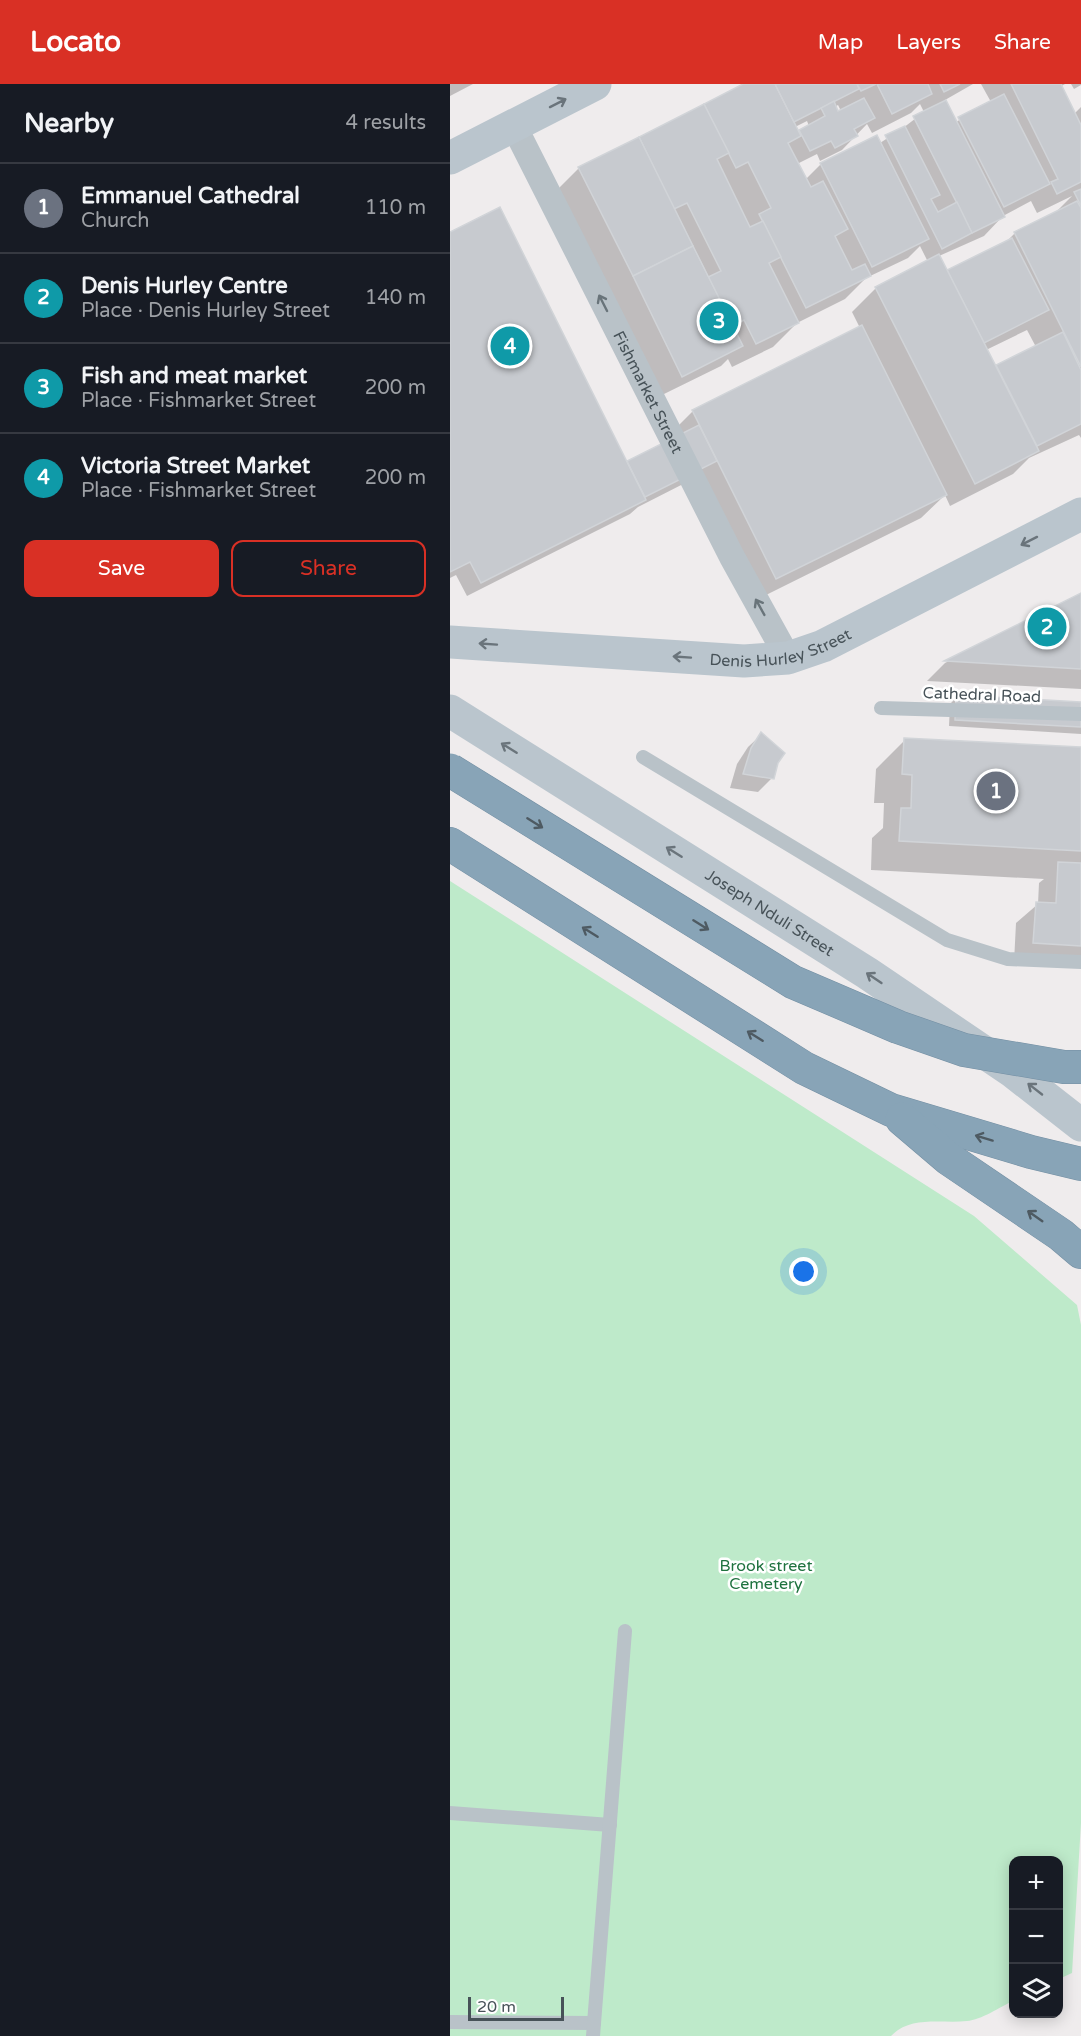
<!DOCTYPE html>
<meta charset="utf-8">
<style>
:root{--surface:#171b24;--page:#20242c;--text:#f1f3f6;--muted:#9ea1a6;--line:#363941;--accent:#d93025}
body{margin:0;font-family:"Varela Round",sans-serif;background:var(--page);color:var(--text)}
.controls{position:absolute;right:18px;bottom:18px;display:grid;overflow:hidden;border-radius:12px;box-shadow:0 3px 15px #0003}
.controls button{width:54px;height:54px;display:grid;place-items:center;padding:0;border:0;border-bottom:2px solid var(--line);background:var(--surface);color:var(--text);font:30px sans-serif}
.scale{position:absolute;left:18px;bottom:15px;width:96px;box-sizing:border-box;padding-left:6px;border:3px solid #475258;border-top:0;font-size:16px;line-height:21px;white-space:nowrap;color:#475258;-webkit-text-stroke:4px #fff;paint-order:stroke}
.you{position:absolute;left:354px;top:1188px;width:21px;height:21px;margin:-15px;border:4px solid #fff;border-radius:50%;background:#1a73e8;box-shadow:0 0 0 9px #1a73e833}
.badge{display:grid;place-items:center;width:39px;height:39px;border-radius:50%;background:var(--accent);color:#fff;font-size:20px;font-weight:700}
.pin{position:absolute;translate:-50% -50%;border:3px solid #fff;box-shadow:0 2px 6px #0006}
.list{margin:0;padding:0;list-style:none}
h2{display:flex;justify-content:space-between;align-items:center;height:78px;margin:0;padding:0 24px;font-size:26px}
h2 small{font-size:20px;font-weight:400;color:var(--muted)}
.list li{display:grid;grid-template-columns:39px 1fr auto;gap:18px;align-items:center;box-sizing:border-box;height:90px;padding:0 24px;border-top:2px solid var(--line)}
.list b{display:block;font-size:22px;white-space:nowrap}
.list p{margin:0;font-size:20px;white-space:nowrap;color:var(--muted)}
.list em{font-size:20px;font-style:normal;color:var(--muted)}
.actions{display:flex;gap:12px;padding:18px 24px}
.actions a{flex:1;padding:14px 0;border:2px solid var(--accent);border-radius:12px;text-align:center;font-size:21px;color:var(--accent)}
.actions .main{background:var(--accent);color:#fff}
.icon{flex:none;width:33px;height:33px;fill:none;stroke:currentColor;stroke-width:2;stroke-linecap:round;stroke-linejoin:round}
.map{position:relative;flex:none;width:631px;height:1952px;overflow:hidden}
header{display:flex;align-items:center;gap:36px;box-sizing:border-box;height:84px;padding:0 30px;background:var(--accent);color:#fff}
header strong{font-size:28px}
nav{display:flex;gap:33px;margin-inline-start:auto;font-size:21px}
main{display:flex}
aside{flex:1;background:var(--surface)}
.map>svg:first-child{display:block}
</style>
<header>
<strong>Locato</strong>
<nav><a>Map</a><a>Layers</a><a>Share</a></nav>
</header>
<main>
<aside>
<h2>Nearby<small>4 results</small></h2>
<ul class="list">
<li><span class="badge" style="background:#6b7280">1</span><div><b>Emmanuel Cathedral</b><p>Church</p></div><em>110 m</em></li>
<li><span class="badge" style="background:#0f9aa8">2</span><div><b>Denis Hurley Centre</b><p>Place · Denis Hurley Street</p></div><em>140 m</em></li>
<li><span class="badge" style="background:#0f9aa8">3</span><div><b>Fish and meat market</b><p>Place · Fishmarket Street</p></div><em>200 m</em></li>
<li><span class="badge" style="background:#0f9aa8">4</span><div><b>Victoria Street Market</b><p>Place · Fishmarket Street</p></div><em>200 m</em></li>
</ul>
<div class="actions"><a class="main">Save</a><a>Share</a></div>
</aside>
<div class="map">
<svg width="631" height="1952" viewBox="0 0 631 1952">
<rect width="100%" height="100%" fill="#efeced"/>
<path fill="#beeaca" d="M 0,797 L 524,1132 L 627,1221 L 631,1241 L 631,1739 L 622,1889 L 609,1895 L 608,1776 L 564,1776 L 563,1917 C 550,1923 531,1936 517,1937 C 492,1940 461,1931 441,1952 L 0,1952 Z"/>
<g fill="#0003" fill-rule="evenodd">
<path d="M 0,0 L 23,0 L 0,12 Z"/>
<path d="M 297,0 L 523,0 L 495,16 L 506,38 L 541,18 L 531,0 L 615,0 L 610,3 L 624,30 L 631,23 L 631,354 L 629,351 L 579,374 L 563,390 L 500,422 L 495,411 L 471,434 L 302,518 L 241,396 L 188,423 L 180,430 L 17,512 L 6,491 L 0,494 L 0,149 L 176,379 L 221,356 L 219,351 L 243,327 L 410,244 L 402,228 L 426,204 L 478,178 L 470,162 L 458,174 L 416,194 L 395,215 L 347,239 L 323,263 L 282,283 L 278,275 L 271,282 L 212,311 L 109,104 L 129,84 ZM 470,20 L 474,28 L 453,44 L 430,59 L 371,80 L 355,96 L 347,80 L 367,70 L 370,77 L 392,66 L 417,40 L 422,49 L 461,29 ZM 388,21 L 391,27 L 387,29 L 385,23 ZM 357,37 L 359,42 L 348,49 L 345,43 ZM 622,112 L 605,129 L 565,149 L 555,159 L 497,188 L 489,172 L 534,152 L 553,132 L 581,117 L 587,129 ZM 577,246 L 586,263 L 545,283 L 536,266 Z"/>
<path d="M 621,0 L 631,0 L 631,1 L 624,5 Z"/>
<path d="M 631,511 L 631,605 L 477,597 L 495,579 Z"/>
<path d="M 507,613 L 631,620 L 631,650 L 499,642 L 500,620 Z"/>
<path d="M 312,650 L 327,679 L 322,694 L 308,708 L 280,704 L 287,680 L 298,663 Z"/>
<path d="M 455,656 L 631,665 L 631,882 L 564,878 L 566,839 L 588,820 L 589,799 L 594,795 L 421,786 L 422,754 L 433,744 L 434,719 L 424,719 L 426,685 Z"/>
</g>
<g fill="#c7cacf" stroke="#d1d4d8" stroke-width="1.5">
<path d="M 293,0 L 325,0 L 351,52 L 338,59 L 361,103 L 373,97 L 398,145 L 385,152 L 402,186 L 415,180 L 421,192 L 356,224 L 309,130 L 321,124 L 298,78 L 286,84 L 254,20 Z"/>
<path d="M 325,0 L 407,0 L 409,5 L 344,38 Z"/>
<path d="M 407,0 L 426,0 L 411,7 Z"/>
<path d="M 427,0 L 478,0 L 482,10 L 442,30 Z"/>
<path d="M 490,0 L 510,0 L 494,8 Z"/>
<path d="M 561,0 L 611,0 L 631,41 L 631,98 L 607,110 L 601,98 L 608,95 Z"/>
<path d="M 554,10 L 600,100 L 554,123 L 508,33 Z"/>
<path d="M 414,14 L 425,34 L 404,45 L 408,52 L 385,64 L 381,57 L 360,67 L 349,46 L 375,32 L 371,24 L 384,17 L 388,27 Z"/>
<path d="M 496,16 L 555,133 L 522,149 L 463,32 Z"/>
<path d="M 254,20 L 279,69 L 267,75 L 300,143 L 313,137 L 331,173 L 319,179 L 349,239 L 306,260 L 294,236 L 283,242 L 258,193 L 271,187 L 237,119 L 224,125 L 189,53 Z"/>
<path d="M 455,42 L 490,111 L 481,115 L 488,128 L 507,118 L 522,149 L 492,165 L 435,51 Z"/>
<path d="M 427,51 L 479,155 L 422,183 L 370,79 Z"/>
<path d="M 189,53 L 243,162 L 183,192 L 128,83 Z"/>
<path d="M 631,105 L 631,122 L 624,108 Z"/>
<path d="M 627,117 L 631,124 L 631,283 L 564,148 Z"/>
<path d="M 50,123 L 196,416 L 31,499 L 20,478 L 0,488 L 0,148 Z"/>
<path d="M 562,154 L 599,226 L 534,259 L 497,186 Z"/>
<path d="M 243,162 L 293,262 L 232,293 L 183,192 Z"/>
<path d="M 489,170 L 589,367 L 525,400 L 425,203 Z"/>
<path d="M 412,241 L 497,411 L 326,495 L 242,326 Z"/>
<path d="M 613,248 L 631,286 L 631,340 L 587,362 L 546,281 Z"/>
<path d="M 249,341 L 267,377 L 195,413 L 177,377 Z"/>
<path d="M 631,509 L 631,585 L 494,577 Z"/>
<path d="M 506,611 L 631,618 L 631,643 L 505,636 Z"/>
<path d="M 311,648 L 335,669 L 328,679 L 324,695 L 293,690 L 301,664 Z"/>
<path d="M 454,654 L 631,663 L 631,767 L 449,757 L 451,724 L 461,724 L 462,691 L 452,690 Z"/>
<path d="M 608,778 L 631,779 L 631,862 L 583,859 L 586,818 L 606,819 Z"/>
</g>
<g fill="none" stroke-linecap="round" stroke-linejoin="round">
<g stroke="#748fa3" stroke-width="34">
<g id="highway">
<path d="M 0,760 L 354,984 L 441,1026 L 581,1068 L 631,1080"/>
<path d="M 452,1035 L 499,1075 L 611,1151 L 631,1168"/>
</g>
</g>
<g stroke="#b9c2c8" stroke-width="14">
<path d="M 431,624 L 631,630"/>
<path d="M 193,673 L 497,856 L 558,875 L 631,878"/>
<path d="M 0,1729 L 160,1741"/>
<path d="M 0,1938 L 144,1939"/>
<path d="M 143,1952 L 175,1547"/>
</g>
<path stroke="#b9c2c8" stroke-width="26" id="s1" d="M 64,42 L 282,473 L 338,574"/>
<g stroke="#bac5cd" stroke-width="33">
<path d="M 0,74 L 145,0"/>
<path id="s2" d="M 0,558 L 294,577 L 338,574 L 373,562 L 631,430"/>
<path id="s3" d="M 0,627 L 417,889 L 562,987 L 631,1041"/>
</g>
<use href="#highway" stroke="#88a4b7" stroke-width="33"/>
<g stroke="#748fa3" stroke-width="34" stroke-linecap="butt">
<path id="highway-bridge" d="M 0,686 L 343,898 L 448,943 L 514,966 L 614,983 L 631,983"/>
</g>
<use href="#highway-bridge" stroke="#88a4b7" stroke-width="33"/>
</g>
<defs><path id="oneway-shaft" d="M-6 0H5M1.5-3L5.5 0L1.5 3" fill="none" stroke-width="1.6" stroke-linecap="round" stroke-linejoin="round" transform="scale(1.5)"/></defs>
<g stroke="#6a747b">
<use href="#oneway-shaft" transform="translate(108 19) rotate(-27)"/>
<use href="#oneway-shaft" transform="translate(579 457) rotate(153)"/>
<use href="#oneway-shaft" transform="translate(38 560) rotate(-176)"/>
<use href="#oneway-shaft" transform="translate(232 573) rotate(-176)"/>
<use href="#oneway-shaft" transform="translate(59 664) rotate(-148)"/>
<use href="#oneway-shaft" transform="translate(224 768) rotate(-148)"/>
<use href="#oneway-shaft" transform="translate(424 894) rotate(-146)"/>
<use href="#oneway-shaft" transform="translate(585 1005) rotate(-142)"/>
</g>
<g stroke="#69747a">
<use href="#oneway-shaft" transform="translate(153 219) rotate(-117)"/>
<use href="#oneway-shaft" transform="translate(310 523) rotate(-119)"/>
</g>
<g stroke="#4e5a62">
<use href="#oneway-shaft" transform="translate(85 739) rotate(32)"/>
<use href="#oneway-shaft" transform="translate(251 841) rotate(32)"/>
<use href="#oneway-shaft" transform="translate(140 848) rotate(-148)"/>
<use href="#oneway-shaft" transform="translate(305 952) rotate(-148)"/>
<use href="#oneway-shaft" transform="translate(534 1054) rotate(-163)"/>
<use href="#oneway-shaft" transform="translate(585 1132) rotate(-145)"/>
</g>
<g text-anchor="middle" stroke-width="5" stroke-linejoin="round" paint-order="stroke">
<g font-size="16" fill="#475258" stroke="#fff">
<text dy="6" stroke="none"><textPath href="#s1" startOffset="298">Fishmarket Street</textPath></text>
<text dy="6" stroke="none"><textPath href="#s2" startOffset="333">Denis Hurley Street</textPath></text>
<text transform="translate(532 610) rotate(2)" y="6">Cathedral Road</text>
<text dy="6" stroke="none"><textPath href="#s3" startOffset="378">Joseph Nduli Street</textPath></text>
</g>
<g font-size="16" fill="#1f723f" stroke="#fff">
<text x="316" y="1487">Brook street<tspan x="316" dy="18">Cemetery</tspan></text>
</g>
</g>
</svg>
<div class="controls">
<button>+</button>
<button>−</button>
<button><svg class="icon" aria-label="layers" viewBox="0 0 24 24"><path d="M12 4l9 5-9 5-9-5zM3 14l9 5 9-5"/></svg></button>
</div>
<div class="scale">20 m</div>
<div class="you"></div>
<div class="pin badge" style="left:546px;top:707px;background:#6b7280">1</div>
<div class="pin badge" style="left:597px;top:543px;background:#0f9aa8">2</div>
<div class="pin badge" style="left:269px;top:237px;background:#0f9aa8">3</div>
<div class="pin badge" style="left:60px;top:262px;background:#0f9aa8">4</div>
</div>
</main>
